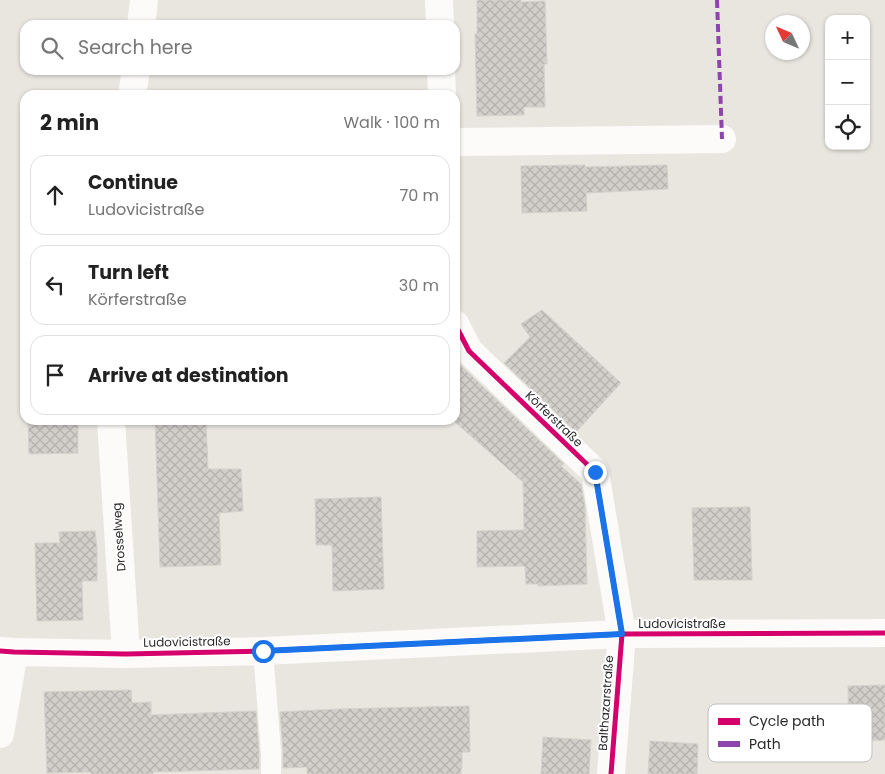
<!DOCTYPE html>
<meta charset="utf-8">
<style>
:root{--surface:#fff;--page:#f2f2f2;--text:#222;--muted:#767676;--line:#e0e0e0}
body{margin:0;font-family:Poppins,sans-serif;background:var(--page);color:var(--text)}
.controls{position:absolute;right:15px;top:15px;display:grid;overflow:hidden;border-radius:10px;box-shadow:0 1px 4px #0004}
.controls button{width:45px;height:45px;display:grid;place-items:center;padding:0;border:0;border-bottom:1px solid var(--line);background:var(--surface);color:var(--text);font:25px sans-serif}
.compass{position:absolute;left:765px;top:15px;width:45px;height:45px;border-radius:50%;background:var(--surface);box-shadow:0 1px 4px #0004;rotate:314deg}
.stop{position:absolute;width:15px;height:15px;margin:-11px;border:4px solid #1a73e8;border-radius:50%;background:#fff}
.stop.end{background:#1a73e8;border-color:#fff;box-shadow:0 1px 5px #0008}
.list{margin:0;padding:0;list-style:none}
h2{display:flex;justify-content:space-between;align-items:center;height:65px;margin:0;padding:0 20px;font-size:21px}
h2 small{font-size:16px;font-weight:400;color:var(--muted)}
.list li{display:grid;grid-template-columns:32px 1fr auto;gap:15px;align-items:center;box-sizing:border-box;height:80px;margin:0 10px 10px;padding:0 10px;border:1px solid var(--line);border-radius:15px}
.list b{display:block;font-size:19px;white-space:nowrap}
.list p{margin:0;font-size:16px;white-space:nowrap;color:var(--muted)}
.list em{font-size:16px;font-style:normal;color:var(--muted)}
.icon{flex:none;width:28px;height:28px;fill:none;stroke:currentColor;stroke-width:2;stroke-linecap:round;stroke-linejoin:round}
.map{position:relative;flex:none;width:885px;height:774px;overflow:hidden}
.search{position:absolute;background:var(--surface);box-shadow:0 1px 4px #0004;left:20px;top:20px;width:440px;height:55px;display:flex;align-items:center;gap:12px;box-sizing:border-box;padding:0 18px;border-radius:15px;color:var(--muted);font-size:19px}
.panel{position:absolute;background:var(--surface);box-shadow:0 1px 4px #0004;left:20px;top:90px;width:440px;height:335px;border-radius:15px}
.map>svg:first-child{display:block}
</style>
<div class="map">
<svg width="885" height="774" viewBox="0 0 885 774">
<defs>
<pattern id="building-cross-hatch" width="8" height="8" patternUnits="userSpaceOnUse" patternTransform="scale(1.25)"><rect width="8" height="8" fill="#d2cfcb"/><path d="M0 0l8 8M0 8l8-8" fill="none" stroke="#b4b2ae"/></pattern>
</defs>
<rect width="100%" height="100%" fill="#e9e6e0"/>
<g fill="url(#building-cross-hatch)" stroke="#d4d1cc">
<path d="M 477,0 L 521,0 L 521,2 L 545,1 L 547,64 L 544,64 L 545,107 L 524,107 L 524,115 L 477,116 L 475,34 L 477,34 Z"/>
<path d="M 585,165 L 585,167 L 667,165 L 668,189 L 586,193 L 587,211 L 522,213 L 521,166 Z"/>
<path d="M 542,310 L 621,383 L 576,432 L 504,363 L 530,337 L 521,324 Z"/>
<path d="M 455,360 L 564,464 L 561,466 L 581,484 L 585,507 L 587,584 L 538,586 L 538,584 L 526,584 L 525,566 L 477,567 L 477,531 L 524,530 L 523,482 L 455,422 Z"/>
<path d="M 28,420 L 78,420 L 78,453 L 29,454 Z"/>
<path d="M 155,420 L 206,420 L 208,469 L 241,469 L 243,511 L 219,513 L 221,565 L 160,567 Z"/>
<path d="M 381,497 L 384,589 L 333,591 L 332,545 L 316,545 L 315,499 Z"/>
<path d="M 750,507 L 752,580 L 694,580 L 692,508 Z"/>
<path d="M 95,531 L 97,548 L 97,581 L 82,581 L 83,620 L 37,621 L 35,543 L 60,543 L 59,532 Z"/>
<path d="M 885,685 L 885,740 L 849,742 L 848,686 Z"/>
<path d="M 131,690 L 132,703 L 151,702 L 151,715 L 256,711 L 259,752 L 259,769 L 153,772 L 153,774 L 91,774 L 91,772 L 47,773 L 44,692 Z"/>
<path d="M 469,706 L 470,752 L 462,752 L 462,768 L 461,769 L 461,774 L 308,774 L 307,773 L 307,767 L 283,768 L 283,751 L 280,712 L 338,709 Z"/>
<path d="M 543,737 L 591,740 L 589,774 L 541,774 Z"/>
<path d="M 650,741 L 698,744 L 697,774 L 648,774 Z"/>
</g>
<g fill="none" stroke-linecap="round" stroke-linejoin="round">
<path stroke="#fcfbfa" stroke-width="20" d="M 263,651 L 271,752 L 271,774"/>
<g stroke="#fcfbfa" stroke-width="28">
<path d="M 439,0 L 440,25"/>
<path d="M 141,25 L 144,0"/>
<path d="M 441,70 L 442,95"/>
<path d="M 132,95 L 136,70"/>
<path d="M 455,142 L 722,139"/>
<path d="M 455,324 L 469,351 L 595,472 L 622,634 L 611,774"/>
<path d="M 111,420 L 126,654"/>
<path d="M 0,651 L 14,652 L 126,654 L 263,651 L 622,634 L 885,633"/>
<path d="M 0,734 L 14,652"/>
</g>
<path stroke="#8e44ad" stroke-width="4" stroke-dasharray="8 4" stroke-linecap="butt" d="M 717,0 L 722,139"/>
<g stroke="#fff" stroke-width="8">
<g id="cycleway">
<path d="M 455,324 L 469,351 L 595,472 L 622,634 L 611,774"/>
<path d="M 0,651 L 14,652 L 126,654 L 263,651 L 622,634 L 885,633"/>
</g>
</g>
<use href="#cycleway" stroke="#d6006c" stroke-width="5"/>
</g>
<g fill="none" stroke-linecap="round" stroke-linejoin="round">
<path stroke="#1a73e8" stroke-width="6" d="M 263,651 L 622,634 L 595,472"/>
</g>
<g text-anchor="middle" stroke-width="4" stroke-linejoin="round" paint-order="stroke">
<g font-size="12" fill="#2a2a2a" stroke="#fff">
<text transform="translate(554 419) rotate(44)" y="4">Körferstraße</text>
<text transform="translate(119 537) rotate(-94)" y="4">Drosselweg</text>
<text x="682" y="628">Ludovicistraße</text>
<text transform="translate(187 642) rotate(-1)" y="4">Ludovicistraße</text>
<text transform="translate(606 703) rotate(-86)" y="4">Balthazarstraße</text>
</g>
</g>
<rect x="708" y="704" width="164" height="58" rx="8" fill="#fff" stroke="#bfbfbf" stroke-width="1"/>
<rect x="718" y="718" width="22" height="7" fill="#d6006c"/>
<rect x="718" y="741" width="22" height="6" fill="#8e44ad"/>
<g font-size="14" fill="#2a2a2a">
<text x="749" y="726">Cycle path</text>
<text x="749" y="749">Path</text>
</g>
</svg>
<div class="controls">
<button>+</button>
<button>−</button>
<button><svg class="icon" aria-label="locate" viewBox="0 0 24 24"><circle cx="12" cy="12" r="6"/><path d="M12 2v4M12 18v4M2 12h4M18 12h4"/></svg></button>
</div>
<svg class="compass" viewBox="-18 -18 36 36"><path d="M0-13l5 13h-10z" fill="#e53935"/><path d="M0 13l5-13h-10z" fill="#767676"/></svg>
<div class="stop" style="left:263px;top:651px"></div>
<div class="stop end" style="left:595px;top:472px"></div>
<div class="search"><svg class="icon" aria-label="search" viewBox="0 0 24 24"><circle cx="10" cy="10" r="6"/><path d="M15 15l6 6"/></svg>Search here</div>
<section class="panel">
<h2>2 min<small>Walk · 100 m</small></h2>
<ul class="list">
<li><svg class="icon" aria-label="ahead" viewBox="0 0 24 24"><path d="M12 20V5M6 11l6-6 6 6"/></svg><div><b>Continue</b><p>Ludovicistraße</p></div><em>70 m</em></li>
<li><svg class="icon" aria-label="left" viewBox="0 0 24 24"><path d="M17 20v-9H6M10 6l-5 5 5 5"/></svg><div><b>Turn left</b><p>Körferstraße</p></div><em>30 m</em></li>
<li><svg class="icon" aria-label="arrive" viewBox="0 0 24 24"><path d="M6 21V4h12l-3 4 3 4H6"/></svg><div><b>Arrive at destination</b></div></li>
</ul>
</section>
</div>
